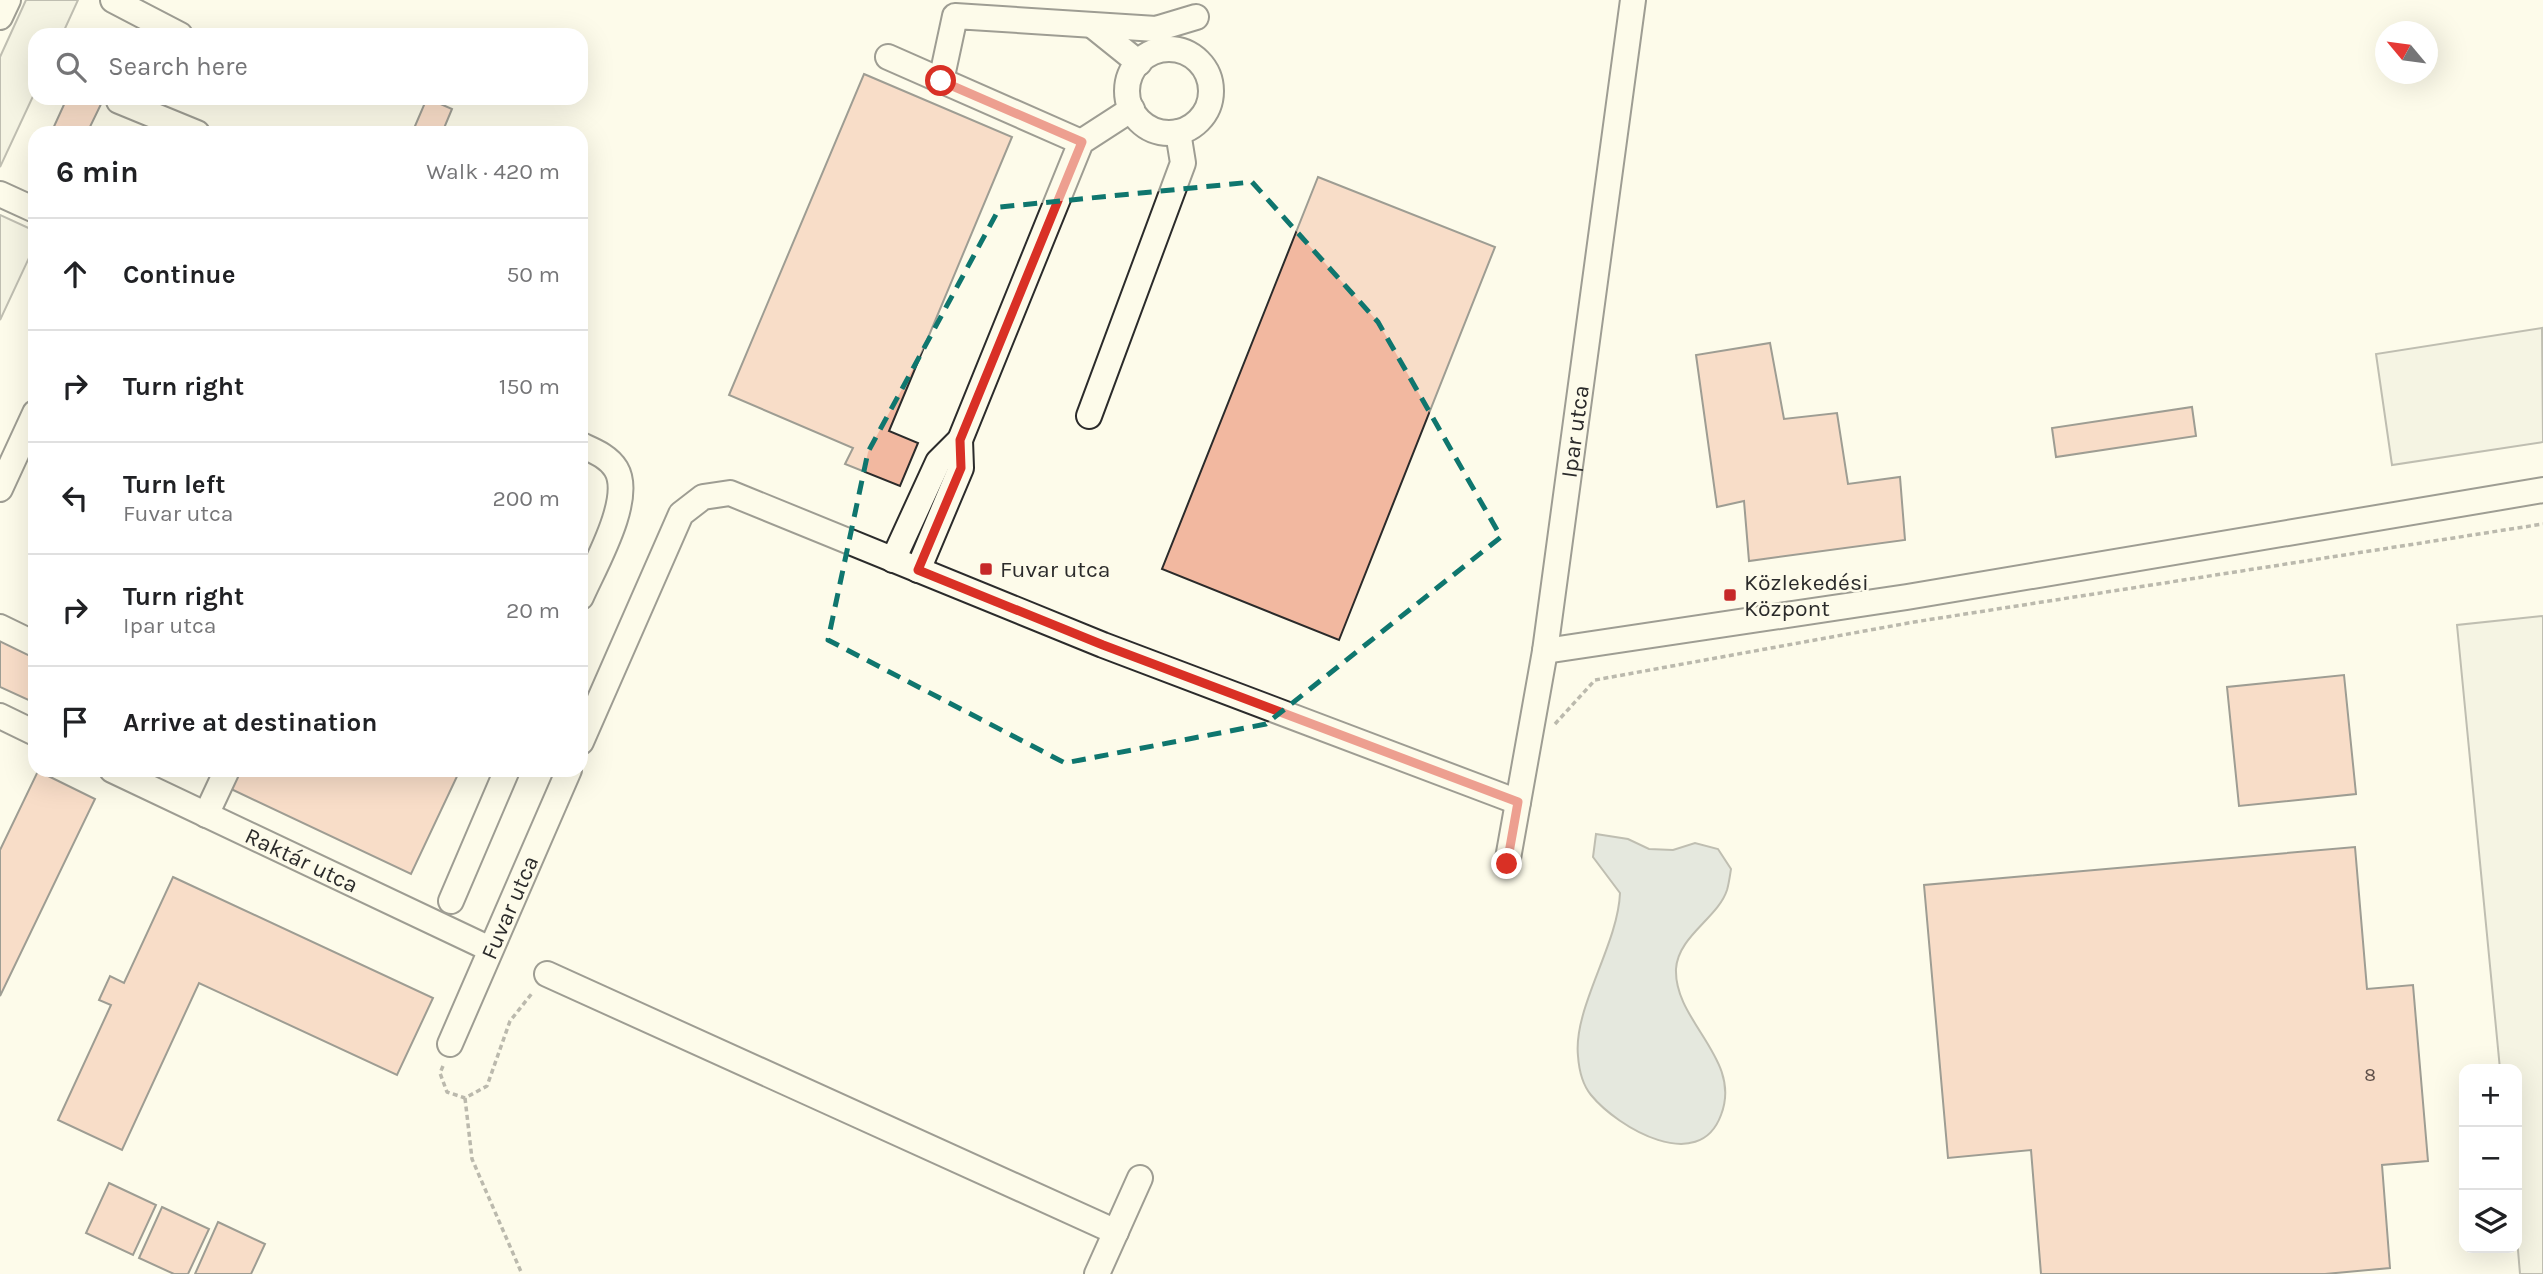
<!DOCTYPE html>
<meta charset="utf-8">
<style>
:root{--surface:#fff;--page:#f6f6f6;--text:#202124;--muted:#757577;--line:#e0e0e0}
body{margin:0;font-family:Karla,sans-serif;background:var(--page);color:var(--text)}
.controls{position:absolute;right:21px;bottom:21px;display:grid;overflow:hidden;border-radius:14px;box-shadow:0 7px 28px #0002}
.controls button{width:63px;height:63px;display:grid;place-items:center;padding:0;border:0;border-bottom:2px solid var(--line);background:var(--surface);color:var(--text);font:35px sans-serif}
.compass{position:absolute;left:2375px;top:21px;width:63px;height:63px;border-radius:50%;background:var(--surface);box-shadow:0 7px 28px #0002;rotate:299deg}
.stop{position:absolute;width:21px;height:21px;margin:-16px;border:5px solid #d93025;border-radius:50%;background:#fff}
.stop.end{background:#d93025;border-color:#fff;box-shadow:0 2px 7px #0008}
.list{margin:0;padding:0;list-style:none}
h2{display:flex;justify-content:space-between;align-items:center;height:91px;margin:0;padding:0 28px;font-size:30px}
h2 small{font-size:23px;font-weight:400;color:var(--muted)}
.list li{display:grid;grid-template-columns:46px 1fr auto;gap:21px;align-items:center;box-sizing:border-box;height:112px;padding:0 28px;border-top:2px solid var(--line)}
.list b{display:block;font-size:26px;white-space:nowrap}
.list p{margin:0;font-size:23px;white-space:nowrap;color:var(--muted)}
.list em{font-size:23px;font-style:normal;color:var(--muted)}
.icon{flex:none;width:38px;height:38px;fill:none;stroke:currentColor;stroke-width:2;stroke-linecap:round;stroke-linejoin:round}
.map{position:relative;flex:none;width:2543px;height:1274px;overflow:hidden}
.search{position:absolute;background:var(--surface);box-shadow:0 7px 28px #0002;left:28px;top:28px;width:560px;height:77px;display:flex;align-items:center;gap:18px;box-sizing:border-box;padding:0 24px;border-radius:21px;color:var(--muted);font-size:26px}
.panel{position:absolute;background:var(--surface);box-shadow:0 7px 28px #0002;left:28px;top:126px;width:560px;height:651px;border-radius:21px}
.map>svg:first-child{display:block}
</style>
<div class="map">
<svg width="2543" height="1274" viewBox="0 0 2543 1274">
<rect width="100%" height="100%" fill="#fdfbea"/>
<g fill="#eceadb" stroke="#74746e" stroke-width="2">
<path d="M 26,0 L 78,0 L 62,35 L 35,35 L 35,92 L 0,167 L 0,57 Z"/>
<path d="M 0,215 L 35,231 L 35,245 L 0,320 Z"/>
<path d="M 2542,328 L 2543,442 L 2392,465 L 2376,354 Z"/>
<path d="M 2543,616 L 2543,1274 L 2520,1274 L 2517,1238 L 2517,1069 L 2500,1069 L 2457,625 Z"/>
</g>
<path fill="#c7d0d0" stroke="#74746e" stroke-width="2" d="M 1596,834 L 1628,839 L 1649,849 L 1673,850 L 1695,843 L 1718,849 L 1731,869 C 1730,875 1729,883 1727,890 C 1718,918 1678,936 1676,969 C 1674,1022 1743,1059 1721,1115 C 1699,1175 1618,1128 1591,1095 C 1582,1084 1579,1070 1578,1056 C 1573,1008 1618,945 1620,893 L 1593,857 Z"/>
<g fill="#f2b8a0" stroke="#2b2b2b" stroke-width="2">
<path d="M 864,74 L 1012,137 L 889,431 L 918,443 L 900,486 L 845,464 L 853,448 L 729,395 Z"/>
<path d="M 67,98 L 104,98 L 87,133 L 51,133 Z"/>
<path d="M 427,98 L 452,109 L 442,133 L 412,133 Z"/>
<path d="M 1318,177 L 1495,247 L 1339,640 L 1162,569 Z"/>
<path d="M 1770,343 L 1784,419 L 1837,413 L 1848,484 L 1900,477 L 1905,540 L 1749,561 L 1744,501 L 1717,507 L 1696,355 Z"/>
<path d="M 2192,407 L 2196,436 L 2056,457 L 2052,428 Z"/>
<path d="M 0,636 L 35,653 L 35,703 L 0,687 Z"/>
<path d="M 2344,675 L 2356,794 L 2239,806 L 2227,687 Z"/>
<path d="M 240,770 L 460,770 L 411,874 L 231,789 Z"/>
<path d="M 38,771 L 95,799 L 0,996 L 0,850 Z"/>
<path d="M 2355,847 L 2367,989 L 2413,985 L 2428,1161 L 2382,1165 L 2390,1268 L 2325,1274 L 2041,1274 L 2031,1150 L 1948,1158 L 1924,885 Z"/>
<path d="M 173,877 L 433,998 L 397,1075 L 199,983 L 122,1150 L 58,1120 L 111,1005 L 99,1000 L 110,976 L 124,983 Z"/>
<path d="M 109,1183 L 156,1205 L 133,1255 L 86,1233 Z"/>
<path d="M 162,1207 L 209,1229 L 188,1274 L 174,1274 L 139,1258 Z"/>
<path d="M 218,1222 L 265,1244 L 251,1274 L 195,1274 Z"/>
</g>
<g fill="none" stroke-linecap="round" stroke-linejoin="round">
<g stroke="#2b2b2b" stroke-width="28">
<g id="minor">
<path d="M 113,0 L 180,35"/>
<path d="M 0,17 L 8,0"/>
<path d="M 1093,26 L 1139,63"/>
<circle cx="1169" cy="91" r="42"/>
<path d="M 888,57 L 1081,142"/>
<path d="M 941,81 L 955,16 L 1156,29 L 1196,17"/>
<path d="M 119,101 L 197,133"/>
<path d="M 0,194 L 35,210"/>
<path d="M 1089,416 L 1183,163 L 1178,132"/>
<path d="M 581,445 C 594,451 608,456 616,469 C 634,499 594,567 581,597"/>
<path d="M 0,489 L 35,413"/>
<path d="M 893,560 L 938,462 L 960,440 L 1081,142 L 1132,109"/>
<path d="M 918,570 L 961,468 L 960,440"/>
<path d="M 0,627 L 35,644"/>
<path d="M 1545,651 L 1907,597 L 2543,490"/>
<path d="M 0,716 L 35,733"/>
<path d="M 581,742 L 681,514 L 703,497 L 730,493 L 1103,645 L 1518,802"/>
<path id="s1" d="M 112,770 L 490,949"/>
<path d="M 206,815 L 227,770"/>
<path id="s2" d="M 1507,864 L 1545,651 L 1633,0"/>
<path d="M 451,901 L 507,770"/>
<path d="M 547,974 L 1116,1232"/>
<path id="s3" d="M 450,1044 L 569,770"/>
<path d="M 1097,1274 L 1140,1178"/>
</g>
</g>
<g stroke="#6a6964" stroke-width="3.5" stroke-dasharray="5 3.5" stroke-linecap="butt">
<path d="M 1555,724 L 1595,680 L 1914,622 L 2543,524"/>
<path d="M 443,1066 L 440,1073 L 447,1092 L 465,1098 L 487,1086 L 510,1021 L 533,992"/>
<path d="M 465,1098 L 472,1159 L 522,1274"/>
</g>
<use href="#minor" stroke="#fdfbea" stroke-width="24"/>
</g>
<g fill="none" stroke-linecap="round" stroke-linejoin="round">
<path stroke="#d93025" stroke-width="9" d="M 941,81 L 1082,142 L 960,440 L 961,468 L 918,570 L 1103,645 L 1518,802 L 1507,864"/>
</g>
<path d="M0 0H2543V1274H0ZM 1252,182 L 1378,322 L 1501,537 L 1266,724 L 1065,763 L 828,640 L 868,452 L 1000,207 Z" fill="#fdfbea" fill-opacity=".55" fill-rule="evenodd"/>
<path fill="none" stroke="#0f766e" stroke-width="5" stroke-dasharray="14 9" stroke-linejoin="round" d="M 1252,182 L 1378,322 L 1501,537 L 1266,724 L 1065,763 L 828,640 L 868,452 L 1000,207 Z"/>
<g fill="#c62828" stroke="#fdfbea" stroke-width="2.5">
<rect x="979" y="562" width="14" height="14" rx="3.5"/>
<rect x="1723" y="588" width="14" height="14" rx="3.5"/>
</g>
<g text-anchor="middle" stroke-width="5" stroke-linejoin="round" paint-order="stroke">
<g font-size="19" fill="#5d4e48">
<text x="2370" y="1081">8</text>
</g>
<g font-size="23" fill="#2b2b2b" stroke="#fdfbea">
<text dy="8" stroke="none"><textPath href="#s2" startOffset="438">Ipar utca</textPath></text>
<text dy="8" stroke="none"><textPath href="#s1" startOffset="210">Raktár utca</textPath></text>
<text dy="8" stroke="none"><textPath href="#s3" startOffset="149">Fuvar utca</textPath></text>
</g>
<g font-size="23" fill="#2b2b2b" stroke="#fdfbea" text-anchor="start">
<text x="1000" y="577">Fuvar utca</text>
<text x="1744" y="590">Közlekedési<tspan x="1744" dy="26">Központ</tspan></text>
</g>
</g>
</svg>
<div class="controls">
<button>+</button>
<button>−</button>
<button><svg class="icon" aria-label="layers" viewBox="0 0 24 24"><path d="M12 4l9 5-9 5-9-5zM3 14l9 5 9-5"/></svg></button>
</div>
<svg class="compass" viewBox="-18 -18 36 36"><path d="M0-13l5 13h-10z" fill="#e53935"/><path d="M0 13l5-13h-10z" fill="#757577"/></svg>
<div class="stop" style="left:941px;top:81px"></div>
<div class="stop end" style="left:1507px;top:864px"></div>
<div class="search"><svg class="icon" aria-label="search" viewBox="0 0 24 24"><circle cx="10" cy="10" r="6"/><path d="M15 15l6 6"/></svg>Search here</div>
<section class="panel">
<h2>6 min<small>Walk · 420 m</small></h2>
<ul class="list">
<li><svg class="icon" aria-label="ahead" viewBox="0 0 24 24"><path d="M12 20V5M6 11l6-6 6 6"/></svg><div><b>Continue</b></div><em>50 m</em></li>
<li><svg class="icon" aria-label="right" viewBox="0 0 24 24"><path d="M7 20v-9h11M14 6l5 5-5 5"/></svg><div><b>Turn right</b></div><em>150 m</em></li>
<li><svg class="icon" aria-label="left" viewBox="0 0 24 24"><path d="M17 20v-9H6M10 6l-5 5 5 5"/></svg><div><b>Turn left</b><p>Fuvar utca</p></div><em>200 m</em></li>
<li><svg class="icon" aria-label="right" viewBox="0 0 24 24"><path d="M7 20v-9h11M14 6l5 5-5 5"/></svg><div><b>Turn right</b><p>Ipar utca</p></div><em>20 m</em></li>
<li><svg class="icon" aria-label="arrive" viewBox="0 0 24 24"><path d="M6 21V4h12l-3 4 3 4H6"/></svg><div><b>Arrive at destination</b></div></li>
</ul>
</section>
</div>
